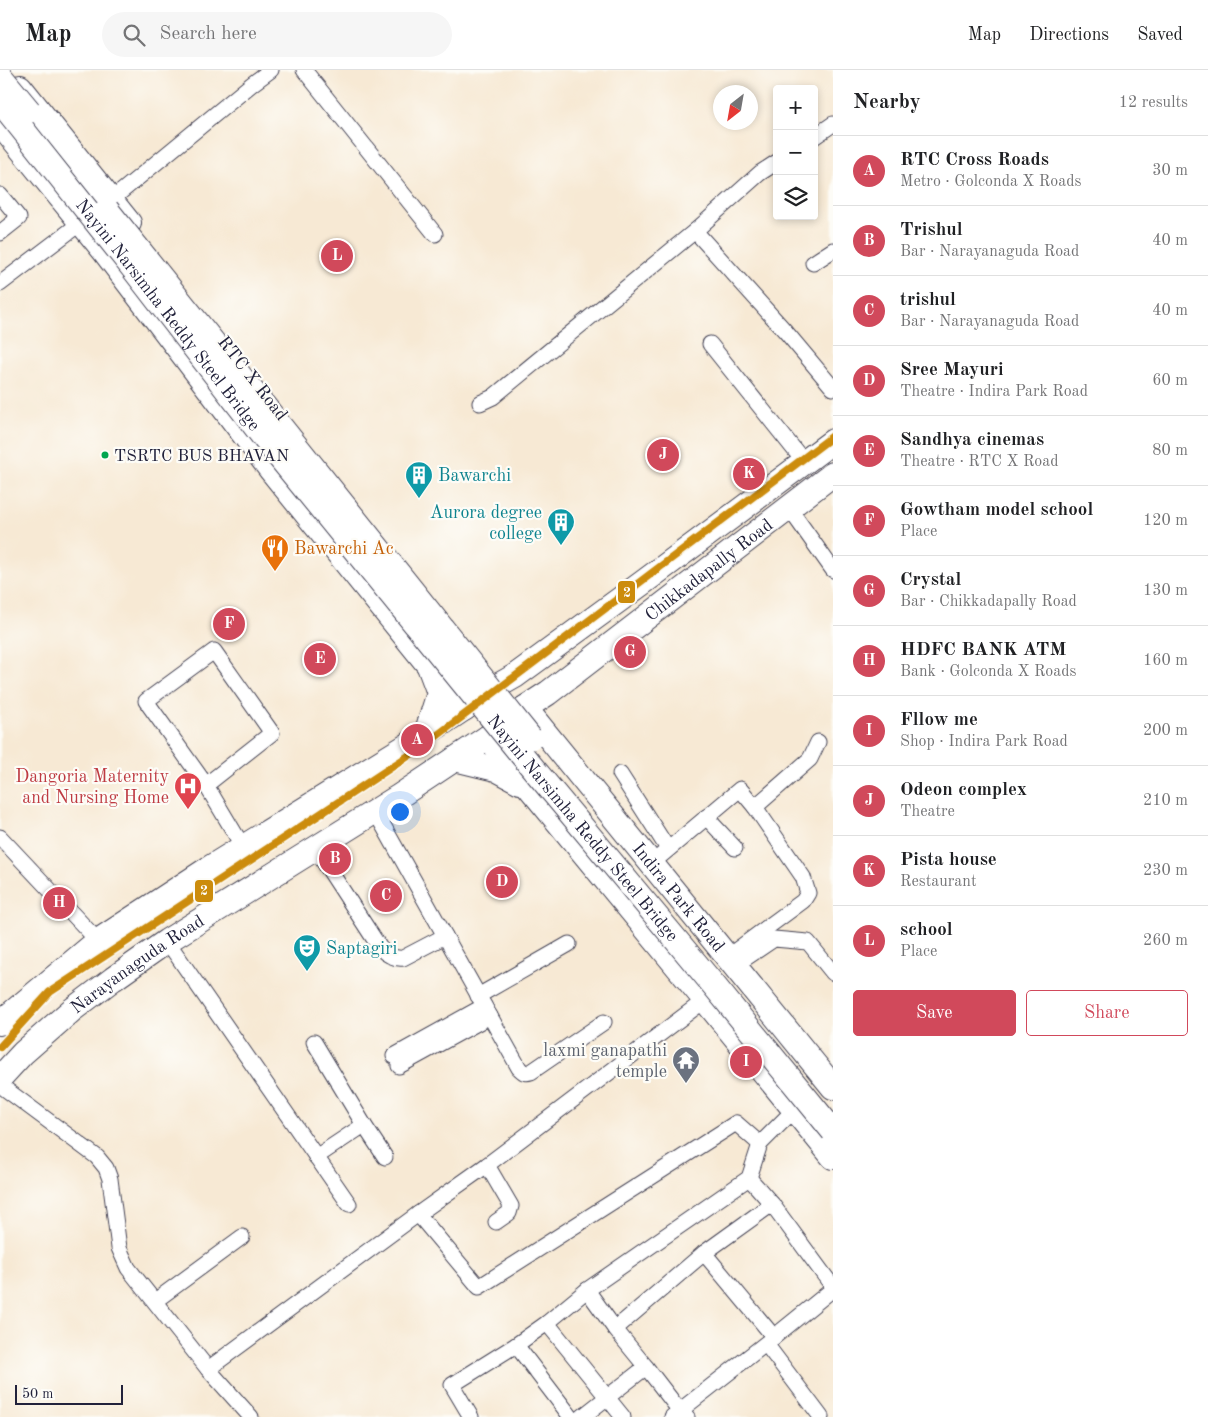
<!DOCTYPE html>
<meta charset="utf-8">
<style>
:root{--surface:#fff;--page:#f6f6f6;--text:#202124;--muted:#757577;--line:#e0e0e0;--accent:#d1495b}
body{margin:0;font-family:"Old Standard TT",serif;background:var(--page);color:var(--text)}
.controls{position:absolute;right:15px;top:15px;display:grid;overflow:hidden;border-radius:5px;box-shadow:0 2px 8px #0003}
.controls button{width:45px;height:45px;display:grid;place-items:center;padding:0;border:0;border-bottom:1px solid var(--line);background:var(--surface);color:var(--text);font:25px sans-serif}
.compass{position:absolute;left:713px;top:15px;width:45px;height:45px;border-radius:50%;background:var(--surface);box-shadow:0 2px 8px #0003;rotate:211deg}
.scale{position:absolute;left:15px;bottom:12px;width:108px;box-sizing:border-box;padding-left:5px;border:2px solid #22223b;border-top:0;font-size:14px;line-height:18px;white-space:nowrap;color:#22223b;-webkit-text-stroke:4px #fdfcf7;paint-order:stroke}
.you{position:absolute;left:399px;top:741px;width:18px;height:18px;margin:-12px;border:4px solid #fff;border-radius:50%;background:#1a73e8;box-shadow:0 0 0 8px #1a73e833}
.badge{display:grid;place-items:center;width:32px;height:32px;border-radius:50%;background:var(--accent);color:#fff;font-size:16px;font-weight:700}
.pin{position:absolute;translate:-50% -50%;border:2px solid #fff;box-shadow:0 1px 5px #0006}
.list{margin:0;padding:0;list-style:none}
h2{display:flex;justify-content:space-between;align-items:center;height:65px;margin:0;padding:0 20px;font-size:21px}
h2 small{font-size:16px;font-weight:400;color:var(--muted)}
.list li{display:grid;grid-template-columns:32px 1fr auto;gap:15px;align-items:center;box-sizing:border-box;height:70px;padding:0 20px;border-top:1px solid var(--line)}
.list b{display:block;font-size:19px;white-space:nowrap}
.list p{margin:0;font-size:16px;white-space:nowrap;color:var(--muted)}
.list em{font-size:16px;font-style:normal;color:var(--muted)}
.actions{display:flex;gap:10px;padding:15px 20px}
.actions a{flex:1;padding:11px 0;border:1px solid var(--accent);border-radius:5px;text-align:center;font-size:18px;color:var(--accent)}
.actions .main{background:var(--accent);color:#fff}
.icon{flex:none;width:28px;height:28px;fill:none;stroke:currentColor;stroke-width:2;stroke-linecap:round;stroke-linejoin:round}
.map{position:relative;flex:none;width:833px;height:1347px;overflow:hidden}
header{display:flex;align-items:center;gap:30px;box-sizing:border-box;height:70px;padding:0 25px;background:var(--surface);border-bottom:1px solid var(--line)}
header strong{font-size:24px}
nav{display:flex;gap:28px;margin-inline-start:auto;font-size:18px}
.search{width:350px;height:45px;background:var(--page);display:flex;align-items:center;gap:12px;box-sizing:border-box;padding:0 18px;border-radius:28px;color:var(--muted);font-size:19px}
main{display:flex}
aside{flex:1;background:var(--surface)}
.map>svg:first-child{display:block}
</style>
<header>
<strong>Map</strong>
<div class="search"><svg class="icon" aria-label="search" viewBox="0 0 24 24"><circle cx="10" cy="10" r="6"/><path d="M15 15l6 6"/></svg>Search here</div>
<nav><a>Map</a><a>Directions</a><a>Saved</a></nav>
</header>
<main>
<div class="map">
<svg width="833" height="1347" viewBox="0 0 833 1347">
<rect width="100%" height="100%" fill="#fdfcf7"/>
<filter id="ink" filterUnits="userSpaceOnUse"><feTurbulence type="fractalNoise" baseFrequency=".02" numOctaves="2"/><feDisplacementMap in="SourceGraphic" scale="10" xChannelSelector="R" yChannelSelector="G"/><feConvolveMatrix kernelMatrix="1 2 1 2 8 2 1 2 1" color-interpolation-filters="sRGB"/></filter>
<filter id="wash" filterUnits="userSpaceOnUse"><feTurbulence type="fractalNoise" baseFrequency=".0096" numOctaves="4" result="noise"/><feDisplacementMap in="SourceGraphic" scale="20" xChannelSelector="R" yChannelSelector="G"/><feGaussianBlur stdDeviation="1.12" result="paint"/><feColorMatrix in="noise" values="0 0 0 0 0 0 0 0 0 0 0 0 0 0 0 0 0 1.4 0 .05"/><feComposite in="paint" operator="in"/></filter>
<g filter="url(#wash)">
<rect width="100%" height="100%" fill="#f7e9d4"/>
</g>
<g filter="url(#ink)">
<g fill="none" stroke-linecap="round" stroke-linejoin="round">
<g stroke="#424052" stroke-width="17">
<g id="street">
<path d="M 304,0 L 435,164"/>
<path d="M 814,67 L 833,54"/>
<path d="M 0,125 L 19,148 L 0,163"/>
<path d="M 105,135 L 252,14 L 271,0"/>
<path d="M 695,161 L 786,262 L 833,318"/>
<path d="M 813,193 L 833,180"/>
<path d="M 0,214 L 87,148"/>
<path d="M 710,274 L 805,393"/>
<path d="M 480,333 L 493,327 L 695,161 L 760,103 L 777,92"/>
<path d="M 789,438 L 833,500"/>
<path d="M 620,704 L 668,779"/>
<path d="M 206,715 L 272,663 L 214,581 L 146,631 L 206,715 L 243,777"/>
<path d="M 375,741 L 519,998 C 523,1002 525,1004 531,1002 L 604,952"/>
<path d="M 706,747 L 735,778"/>
<path d="M 0,767 L 98,871"/>
<path d="M 315,778 L 380,878 C 386,884 394,889 403,888 L 445,866"/>
<path d="M 651,794 L 740,719 L 755,737 L 810,689 L 818,672"/>
<path d="M 167,871 L 349,1134"/>
<path d="M 727,887 L 803,831 L 808,823 L 803,807 L 755,737"/>
<path d="M 734,896 L 774,869 L 808,872 L 833,903"/>
<path d="M 478,926 L 569,874"/>
<path d="M 314,972 L 364,1055 L 316,1087"/>
<path d="M 394,986 L 484,936"/>
<path d="M 399,996 L 490,946"/>
<path d="M 0,1015 L 97,1087 L 106,1098 L 110,1109 L 119,1178 L 128,1198 L 208,1299 L 251,1347"/>
<path d="M 364,1055 L 385,1087"/>
<path d="M 487,1095 L 511,1136 L 509,1143 L 496,1152"/>
<path d="M 749,1108 L 772,1134 L 833,1217"/>
<path d="M 418,1144 L 479,1217 L 736,1053 L 760,1074 L 794,1040"/>
<path d="M 704,1183 L 774,1267"/>
<path d="M 587,1220 L 615,1259 L 646,1297 L 680,1341 L 687,1347"/>
<path d="M 155,1231 L 242,1167"/>
<path d="M 547,1253 L 623,1347"/>
<path d="M 615,1259 L 704,1183 L 772,1134"/>
<path d="M 766,1274 L 821,1347"/>
<path d="M 516,1275 L 571,1347"/>
<path d="M 208,1299 L 418,1144 L 487,1095 L 705,930"/>
<path d="M 471,1347 L 452,1315 L 516,1275 L 547,1253 L 587,1220 L 749,1108 L 760,1074"/>
<path d="M 582,1347 L 646,1297"/>
<path d="M 672,1347 L 774,1267 L 833,1219"/>
</g>
</g>
<g stroke="#424052" stroke-width="26">
<g id="primary">
<path d="M 20,17 L 129,153"/>
<path d="M 0,53 L 105,182 L 271,400 L 464,639"/>
<path id="s1" d="M 525,638 L 833,1017"/>
<path d="M 426,664 L 439,623 L 430,599"/>
<path d="M 488,667 L 705,930 L 833,1087"/>
<path d="M 455,689 L 496,699 L 520,712"/>
<path d="M 0,953 L 98,871 L 211,797 L 426,664 L 501,614 L 515,606 L 641,514 L 833,371"/>
<path id="s2" d="M 0,1008 L 23,983 L 72,940 L 113,909 L 167,871 L 398,727 L 488,667 L 525,638 L 548,623 L 833,404"/>
</g>
</g>
<use href="#street" stroke="#fff" stroke-width="15"/>
<use href="#primary" stroke="#fff" stroke-width="24"/>
<g stroke="#424052" stroke-width="26" stroke-linecap="butt">
<g id="primary-bridge">
<path d="M 0,6 L 29,41"/>
<path id="s3" d="M 0,31 L 132,197 L 272,378 L 522,685 L 712,913 L 833,1061"/>
<path d="M 107,140 L 530,668"/>
</g>
</g>
<use href="#primary-bridge" stroke="#fff" stroke-width="24"/>
<g stroke="#fdfcf7" stroke-width="11">
<path id="metro-1" d="M 0,977 L 50,922 L 422,677 L 833,366"/>
</g>
<use href="#metro-1" stroke="#cc8c0c" stroke-width="8"/>
</g>
</g>
<defs>
<g id="building-pin" transform="scale(1.4375)"><path d="M0 17L-7.5 6A9.5 9.5 0 1 1 7.5 6Z" fill="#0f9aa8" stroke="#fdfcf7"/><path d="M-4-6H4V6H1V3H-1V6H-4ZM-2.5-4.3h1.7v1.8h-1.7ZM.8-4.3h1.7v1.8H.8ZM-2.5-1h1.7V.8h-1.7ZM.8-1h1.7V.8H.8Z" fill="#fff"/></g>
<g id="restaurant-pin" transform="scale(1.4375)"><path d="M0 17L-7.5 6A9.5 9.5 0 1 1 7.5 6Z" fill="#e8710a" stroke="#fdfcf7"/><path d="M-5-6h1v4h1v-4h1v4h1v-4h1v5L-1.5 .5V6h-2V.5L-5-1ZM5-6V6H3V1.5H1.5Q1.5-4 5-6Z" fill="#fff"/></g>
<g id="hospital-pin" transform="scale(1.4375)"><path d="M0 17L-7.5 6A9.5 9.5 0 1 1 7.5 6Z" fill="#e0444e" stroke="#fdfcf7"/><path d="M-5-5h3v3.5h4V-5h3V5h-3V1.5h-4V5h-3Z" fill="#fff"/></g>
<g id="theatre-pin" transform="scale(1.4375)"><path d="M0 17L-7.5 6A9.5 9.5 0 1 1 7.5 6Z" fill="#0f9aa8" stroke="#fdfcf7"/><path d="M-5-5.5Q0-4 5-5.5V0Q5 5 0 6Q-5 5-5 0ZM-3.3-2.5H-1v1.5H-3.3ZM1-2.5H3.3v1.5H1ZM-2.8 1Q0 5.5 2.8 1Z" fill="#fff"/></g>
<g id="temple-pin" transform="scale(1.4375)"><path d="M0 17L-7.5 6A9.5 9.5 0 1 1 7.5 6Z" fill="#6b7280" stroke="#fdfcf7"/><path d="M0-6L5-2H3V0L6.5 2.5H4V6H1.5V3h-3V6H-4V2.5H-6.5L-3 0V-2H-5Z" fill="#fff"/></g>
</defs>
<g fill-rule="evenodd">
<use href="#building-pin" x="419" y="405"/>
<use href="#building-pin" x="561" y="452"/>
<use href="#restaurant-pin" x="275" y="478"/>
<use href="#hospital-pin" x="188" y="716"/>
<use href="#theatre-pin" x="307" y="878"/>
<use href="#temple-pin" x="686" y="990"/>
</g>
<circle fill="#00a651" stroke="#fdfcf7" stroke-width="2" cx="105" cy="385" r="4.5"/>
<g text-anchor="middle" stroke-width="4.5" stroke-linejoin="round" paint-order="stroke">
<g font-size="17" fill="#22223b" stroke="#fdfcf7" text-anchor="start">
<text x="114" y="391">TSRTC BUS BHAVAN</text>
</g>
<g font-size="18" fill="#22223b" stroke="#fdfcf7">
<text dy="6" stroke="none"><textPath href="#s3" startOffset="272">Nayini Narsimha Reddy Steel Bridge</textPath></text>
<text transform="translate(253 308) rotate(52)" y="6">RTC X Road</text>
<text dy="6" stroke="none"><textPath href="#s2" startOffset="874">Chikkadapally Road</textPath></text>
<text dy="6" stroke="none"><textPath href="#s3" startOffset="932">Nayini Narsimha Reddy Steel Bridge</textPath></text>
<text dy="6" stroke="none"><textPath href="#s1" startOffset="244">Indira Park Road</textPath></text>
<text dy="6" stroke="none"><textPath href="#s2" startOffset="179">Narayanaguda Road</textPath></text>
</g>
<g font-size="18" fill="#0d838f" stroke="#fdfcf7" text-anchor="start">
<text x="438" y="411">Bawarchi</text>
<text x="542" y="448" text-anchor="end">Aurora degree<tspan x="542" dy="21">college</tspan></text>
<text x="326" y="884">Saptagiri</text>
</g>
<g font-size="18" fill="#c56008" stroke="#fdfcf7" text-anchor="start">
<text x="294" y="484">Bawarchi Ac</text>
</g>
<g font-size="18" fill="#be3a42" stroke="#fdfcf7" text-anchor="end">
<text x="169" y="712">Dangoria Maternity<tspan x="169" dy="21">and Nursing Home</tspan></text>
</g>
<g font-size="18" fill="#5b616d" stroke="#fdfcf7" text-anchor="end">
<text x="667" y="986">laxmi ganapathi<tspan x="667" dy="21">temple</tspan></text>
</g>
</g>
<g stroke="#fdfcf7" stroke-width="2">
<rect x="617" y="510" width="19" height="24" rx="5" fill="#cc8c0c"/>
<rect x="194" y="809" width="20" height="24" rx="5" fill="#cc8c0c"/>
</g>
<g font-size="14" text-anchor="middle" font-weight="bold" fill="#fff">
<text x="627" y="527">2</text>
<text x="204" y="825">2</text>
</g>
</svg>
<div class="controls">
<button>+</button>
<button>−</button>
<button><svg class="icon" aria-label="layers" viewBox="0 0 24 24"><path d="M12 4l9 5-9 5-9-5zM3 14l9 5 9-5"/></svg></button>
</div>
<svg class="compass" viewBox="-18 -18 36 36"><path d="M0-13l5 13h-10z" fill="#e53935"/><path d="M0 13l5-13h-10z" fill="#757577"/></svg>
<div class="scale">50 m</div>
<div class="you"></div>
<div class="pin badge" style="left:417px;top:670px">A</div>
<div class="pin badge" style="left:335px;top:789px">B</div>
<div class="pin badge" style="left:386px;top:826px">C</div>
<div class="pin badge" style="left:502px;top:812px">D</div>
<div class="pin badge" style="left:320px;top:589px">E</div>
<div class="pin badge" style="left:229px;top:554px">F</div>
<div class="pin badge" style="left:630px;top:582px">G</div>
<div class="pin badge" style="left:59px;top:833px">H</div>
<div class="pin badge" style="left:746px;top:992px">I</div>
<div class="pin badge" style="left:663px;top:385px">J</div>
<div class="pin badge" style="left:749px;top:404px">K</div>
<div class="pin badge" style="left:337px;top:186px">L</div>
</div>
<aside>
<h2>Nearby<small>12 results</small></h2>
<ul class="list">
<li><span class="badge">A</span><div><b>RTC Cross Roads</b><p>Metro · Golconda X Roads</p></div><em>30 m</em></li>
<li><span class="badge">B</span><div><b>Trishul</b><p>Bar · Narayanaguda Road</p></div><em>40 m</em></li>
<li><span class="badge">C</span><div><b>trishul</b><p>Bar · Narayanaguda Road</p></div><em>40 m</em></li>
<li><span class="badge">D</span><div><b>Sree Mayuri</b><p>Theatre · Indira Park Road</p></div><em>60 m</em></li>
<li><span class="badge">E</span><div><b>Sandhya cinemas</b><p>Theatre · RTC X Road</p></div><em>80 m</em></li>
<li><span class="badge">F</span><div><b>Gowtham model school</b><p>Place</p></div><em>120 m</em></li>
<li><span class="badge">G</span><div><b>Crystal</b><p>Bar · Chikkadapally Road</p></div><em>130 m</em></li>
<li><span class="badge">H</span><div><b>HDFC BANK ATM</b><p>Bank · Golconda X Roads</p></div><em>160 m</em></li>
<li><span class="badge">I</span><div><b>Fllow me</b><p>Shop · Indira Park Road</p></div><em>200 m</em></li>
<li><span class="badge">J</span><div><b>Odeon complex</b><p>Theatre</p></div><em>210 m</em></li>
<li><span class="badge">K</span><div><b>Pista house</b><p>Restaurant</p></div><em>230 m</em></li>
<li><span class="badge">L</span><div><b>school</b><p>Place</p></div><em>260 m</em></li>
</ul>
<div class="actions"><a class="main">Save</a><a>Share</a></div>
</aside>
</main>
